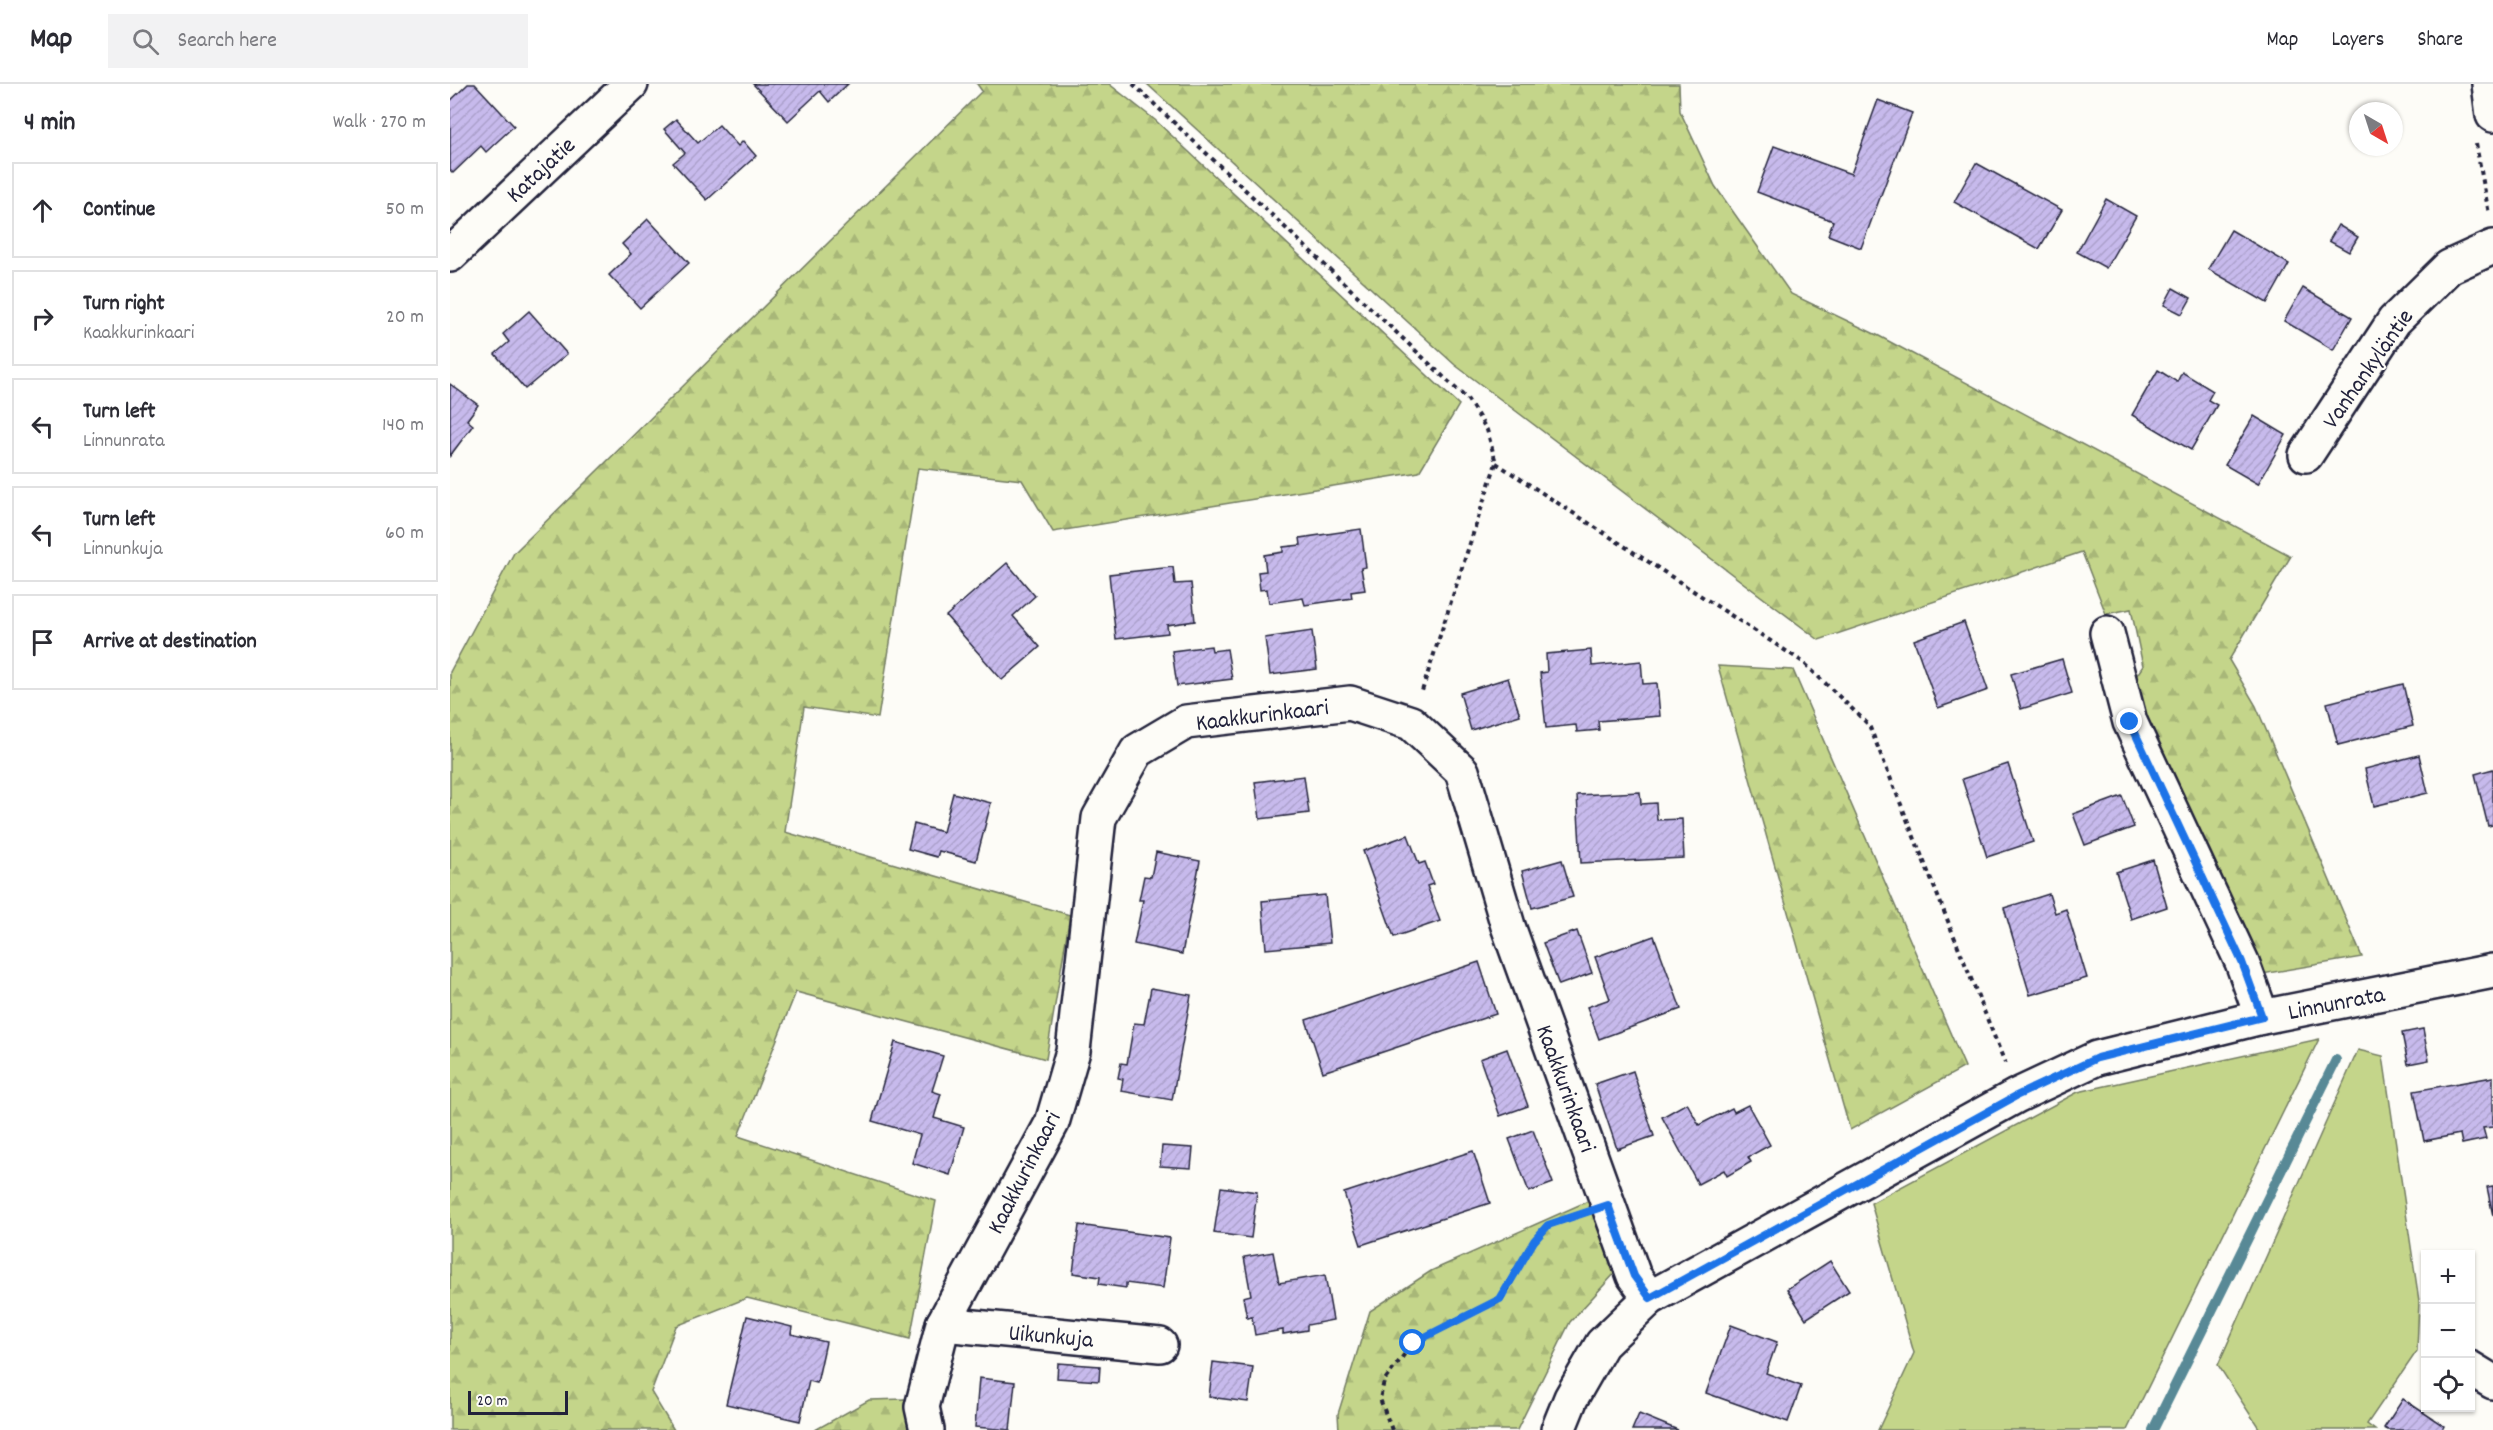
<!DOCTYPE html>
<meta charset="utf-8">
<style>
:root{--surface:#fff;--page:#f2f2f3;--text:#2b2b33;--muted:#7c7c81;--line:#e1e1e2}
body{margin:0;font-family:Dekko,sans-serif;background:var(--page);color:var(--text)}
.controls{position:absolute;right:18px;bottom:18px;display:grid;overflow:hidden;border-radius:0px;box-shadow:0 2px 4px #0004}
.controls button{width:54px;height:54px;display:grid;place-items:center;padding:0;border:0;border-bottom:2px solid var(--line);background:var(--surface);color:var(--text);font:30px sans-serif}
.compass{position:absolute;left:1899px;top:18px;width:54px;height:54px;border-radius:50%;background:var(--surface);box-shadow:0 2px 4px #0004;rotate:141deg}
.scale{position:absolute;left:18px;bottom:15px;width:100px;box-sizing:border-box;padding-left:6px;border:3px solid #22223b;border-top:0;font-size:16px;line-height:21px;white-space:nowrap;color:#22223b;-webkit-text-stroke:4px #fdfcf7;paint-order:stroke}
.stop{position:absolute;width:18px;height:18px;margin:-14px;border:4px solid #1a73e8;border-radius:50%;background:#fff}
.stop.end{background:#1a73e8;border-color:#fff;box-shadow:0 2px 6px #0008}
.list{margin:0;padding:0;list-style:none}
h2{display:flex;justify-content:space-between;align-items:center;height:78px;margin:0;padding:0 24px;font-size:26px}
h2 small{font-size:20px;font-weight:400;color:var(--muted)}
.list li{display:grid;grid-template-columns:39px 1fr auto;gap:18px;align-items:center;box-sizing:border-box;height:96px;margin:0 12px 12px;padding:0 12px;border:2px solid var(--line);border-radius:0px}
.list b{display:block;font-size:22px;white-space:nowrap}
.list p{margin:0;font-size:20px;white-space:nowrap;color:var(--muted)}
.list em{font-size:20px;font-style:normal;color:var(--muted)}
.icon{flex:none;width:33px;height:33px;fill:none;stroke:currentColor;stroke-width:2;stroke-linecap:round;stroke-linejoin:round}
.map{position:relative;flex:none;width:2043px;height:1346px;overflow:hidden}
header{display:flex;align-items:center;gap:36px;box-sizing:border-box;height:84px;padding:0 30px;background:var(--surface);border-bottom:2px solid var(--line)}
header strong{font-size:28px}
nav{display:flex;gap:33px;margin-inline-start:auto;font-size:21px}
.search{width:420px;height:54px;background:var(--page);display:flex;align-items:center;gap:15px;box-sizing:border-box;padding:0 21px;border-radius:0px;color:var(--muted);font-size:22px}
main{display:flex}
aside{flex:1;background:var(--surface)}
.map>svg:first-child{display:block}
</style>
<header>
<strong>Map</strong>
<div class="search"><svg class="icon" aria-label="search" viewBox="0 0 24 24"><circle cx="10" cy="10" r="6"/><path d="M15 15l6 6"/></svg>Search here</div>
<nav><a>Map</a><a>Layers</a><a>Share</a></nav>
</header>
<main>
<aside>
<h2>4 min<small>Walk · 270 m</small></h2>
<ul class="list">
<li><svg class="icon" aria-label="ahead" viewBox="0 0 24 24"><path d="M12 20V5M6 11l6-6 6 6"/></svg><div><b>Continue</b></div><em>50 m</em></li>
<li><svg class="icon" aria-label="right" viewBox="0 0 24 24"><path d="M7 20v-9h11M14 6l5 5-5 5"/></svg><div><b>Turn right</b><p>Kaakkurinkaari</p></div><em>20 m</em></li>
<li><svg class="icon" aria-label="left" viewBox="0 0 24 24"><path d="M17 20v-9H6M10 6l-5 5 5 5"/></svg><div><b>Turn left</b><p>Linnunrata</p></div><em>140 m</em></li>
<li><svg class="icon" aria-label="left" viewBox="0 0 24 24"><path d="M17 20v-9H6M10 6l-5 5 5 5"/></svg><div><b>Turn left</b><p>Linnunkuja</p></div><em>60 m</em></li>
<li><svg class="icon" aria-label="arrive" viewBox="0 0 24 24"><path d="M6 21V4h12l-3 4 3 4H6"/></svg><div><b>Arrive at destination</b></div></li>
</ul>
</aside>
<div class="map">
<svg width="2043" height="1346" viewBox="0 0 2043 1346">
<defs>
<pattern id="forest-firs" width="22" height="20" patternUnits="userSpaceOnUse" patternTransform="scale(1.5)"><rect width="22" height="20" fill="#c4d58a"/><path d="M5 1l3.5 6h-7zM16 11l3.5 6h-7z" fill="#a8b778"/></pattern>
<pattern id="building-hatch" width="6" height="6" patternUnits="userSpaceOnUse" patternTransform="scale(1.5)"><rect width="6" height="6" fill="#c7baec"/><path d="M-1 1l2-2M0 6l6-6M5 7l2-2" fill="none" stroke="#aba0cb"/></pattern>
</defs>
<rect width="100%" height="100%" fill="#fdfcf7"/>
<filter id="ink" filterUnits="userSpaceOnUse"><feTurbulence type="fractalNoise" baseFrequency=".0167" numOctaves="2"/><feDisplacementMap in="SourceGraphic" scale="12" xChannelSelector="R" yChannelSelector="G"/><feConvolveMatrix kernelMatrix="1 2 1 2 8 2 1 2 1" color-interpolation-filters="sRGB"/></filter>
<g filter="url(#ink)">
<g fill="#c4d58a" stroke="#737c62" stroke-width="1.5">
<path d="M 1869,955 L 1677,1346 L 1428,1346 L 1464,1269 L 1421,1119 L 1628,1008 Z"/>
<path d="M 1908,966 L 1933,972 L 1969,1217 L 1967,1267 L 1917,1340 L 1925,1346 L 1808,1346 L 1809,1344 L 1768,1281 Z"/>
</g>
<g fill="url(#forest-firs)" stroke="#737c62" stroke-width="1.5">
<path d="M 527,0 L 659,0 L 705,36 L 1009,321 L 969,388 L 603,448 L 572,396 L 468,384 L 428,634 L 354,623 L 335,748 L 620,831 L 596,975 L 346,908 L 288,1052 L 486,1117 L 460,1255 L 297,1214 L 226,1242 L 201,1308 L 224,1346 L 0,1346 L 0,588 L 64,469 L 532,7 Z"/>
<path d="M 697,0 L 1229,0 L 1230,27 L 1265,102 L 1341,210 L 1429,252 L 1841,472 L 1779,576 L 1806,622 L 1912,873 L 1812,890 L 1682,598 L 1693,582 L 1681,525 L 1656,530 L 1632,468 L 1369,556 L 1005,281 Z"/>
<path d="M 1268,582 L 1343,586 L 1515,983 L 1400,1046 Z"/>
<path d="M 1138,1117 L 1165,1189 L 1120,1238 L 1067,1346 L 889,1346 L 888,1330 L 920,1227 L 981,1187 Z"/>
<path d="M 455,1315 L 461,1346 L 365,1346 L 419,1316 Z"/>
</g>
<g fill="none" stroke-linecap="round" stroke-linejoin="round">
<path stroke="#588996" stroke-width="10" d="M 1703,1346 L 1886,976"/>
</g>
<g fill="url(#building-hatch)" stroke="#22223b" stroke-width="1.5">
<path d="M 18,0 L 25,0 L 64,42 L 36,68 L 31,62 L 3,89 L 0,86 L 0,17 Z"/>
<path d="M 303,0 L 398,0 L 379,18 L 370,7 L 338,37 Z"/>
<path d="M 1428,16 L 1462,29 L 1411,164 L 1378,151 L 1383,137 L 1307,108 L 1324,62 L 1401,90 Z"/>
<path d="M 226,35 L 248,59 L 269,41 L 288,62 L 293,57 L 306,72 L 257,116 L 223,79 L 235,69 L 214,45 Z"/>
<path d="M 1526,79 L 1612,126 L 1589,165 L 1504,118 Z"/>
<path d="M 1656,115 L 1686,132 L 1656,184 L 1627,168 Z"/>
<path d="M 198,135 L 239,179 L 190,224 L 159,191 L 181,170 L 172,160 Z"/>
<path d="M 1888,141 L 1908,153 L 1899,168 L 1879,157 Z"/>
<path d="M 1781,146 L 1839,180 L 1817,219 L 1758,185 Z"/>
<path d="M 1723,204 L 1741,214 L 1732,230 L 1714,221 Z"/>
<path d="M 1853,204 L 1902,233 L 1883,266 L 1834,237 Z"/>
<path d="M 79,227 L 117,270 L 75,305 L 45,270 L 59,258 L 53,250 Z"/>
<path d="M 1708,286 L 1727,298 L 1732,288 L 1763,307 L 1758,316 L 1767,321 L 1741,366 L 1682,331 Z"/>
<path d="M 0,300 L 28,321 L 17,336 L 23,341 L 0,372 Z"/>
<path d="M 1804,332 L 1836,351 L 1808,400 L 1775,381 Z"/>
<path d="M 911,445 L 916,483 L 911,484 L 915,506 L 901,508 L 902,514 L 855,521 L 853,514 L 819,519 L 817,505 L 810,506 L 808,488 L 816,487 L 814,471 L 833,468 L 833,463 L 851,461 L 850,454 Z"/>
<path d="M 557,479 L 585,512 L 563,532 L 590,563 L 552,596 L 496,532 Z"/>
<path d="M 723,483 L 725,500 L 741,499 L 745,537 L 717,541 L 718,549 L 666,555 L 659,490 Z"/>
<path d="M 1514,538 L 1538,606 L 1488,624 L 1464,556 Z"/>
<path d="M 862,547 L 867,585 L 820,591 L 815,554 Z"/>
<path d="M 761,562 L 762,567 L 777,565 L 782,595 L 727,602 L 722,567 Z"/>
<path d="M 1141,566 L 1142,582 L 1191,577 L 1193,600 L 1207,599 L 1210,632 L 1148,637 L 1149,646 L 1127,648 L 1126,641 L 1096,644 L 1090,589 L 1097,588 L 1096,570 Z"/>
<path d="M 1612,575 L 1622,609 L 1571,625 L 1561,590 Z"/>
<path d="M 1058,594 L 1070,631 L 1021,646 L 1010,609 Z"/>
<path d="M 1953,600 L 1963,642 L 1888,661 L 1877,619 Z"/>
<path d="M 1969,671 L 1978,709 L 1924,722 L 1915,685 Z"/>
<path d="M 1558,680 L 1583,758 L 1537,773 L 1512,695 Z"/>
<path d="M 2043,685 L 2043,741 L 2038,742 L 2025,690 Z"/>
<path d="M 854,692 L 859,729 L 810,735 L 805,698 Z"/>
<path d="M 1190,708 L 1191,720 L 1206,719 L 1207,736 L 1232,735 L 1234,774 L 1131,779 L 1127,711 Z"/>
<path d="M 503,709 L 541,719 L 526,777 L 489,767 L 487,773 L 458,765 L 464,740 L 493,748 Z"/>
<path d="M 1672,712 L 1684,743 L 1635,761 L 1623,730 Z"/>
<path d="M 958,751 L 969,780 L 975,778 L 983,800 L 977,802 L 990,837 L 944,853 L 913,767 Z"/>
<path d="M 706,768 L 750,777 L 732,870 L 684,860 L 693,816 L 689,816 L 694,792 L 701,793 Z"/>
<path d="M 1112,776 L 1123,813 L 1082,824 L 1072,787 Z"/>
<path d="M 1703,776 L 1717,823 L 1681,835 L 1666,788 Z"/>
<path d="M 1599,810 L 1605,829 L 1616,825 L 1637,894 L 1580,911 L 1554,824 Z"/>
<path d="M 875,811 L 880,859 L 816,865 L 812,817 Z"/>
<path d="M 1127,847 L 1142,889 L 1109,901 L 1093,859 Z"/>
<path d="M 1204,852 L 1231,925 L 1149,955 L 1137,923 L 1160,915 L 1145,873 Z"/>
<path d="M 1029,878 L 1046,930 L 873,988 L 856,936 Z"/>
<path d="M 701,904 L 741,911 L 722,1016 L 671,1007 L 673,995 L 668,994 L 671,979 L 677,980 L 684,939 L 694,940 Z"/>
<path d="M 1973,945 L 1979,976 L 1958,980 L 1952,949 Z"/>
<path d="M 445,958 L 493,972 L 482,1007 L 491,1010 L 484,1034 L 514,1043 L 500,1091 L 462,1079 L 470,1051 L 422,1037 Z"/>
<path d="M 1057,965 L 1078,1022 L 1050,1032 L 1030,975 Z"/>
<path d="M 1183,987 L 1204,1052 L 1167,1065 L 1145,1000 Z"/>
<path d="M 2043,993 L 2043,1043 L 2033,1044 L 2036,1055 L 2012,1060 L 2010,1050 L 1974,1057 L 1964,1007 Z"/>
<path d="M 1237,1019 L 1249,1041 L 1282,1024 L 1284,1028 L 1298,1021 L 1320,1061 L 1298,1073 L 1301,1078 L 1277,1092 L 1274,1086 L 1248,1100 L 1212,1033 Z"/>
<path d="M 1083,1046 L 1103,1099 L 1079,1108 L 1059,1055 Z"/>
<path d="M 712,1062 L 743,1064 L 741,1084 L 710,1082 Z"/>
<path d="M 1023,1067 L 1040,1119 L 911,1161 L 894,1109 Z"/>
<path d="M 2043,1102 L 2043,1132 L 2037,1103 Z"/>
<path d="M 771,1103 L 807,1108 L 801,1154 L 764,1149 Z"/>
<path d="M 629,1141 L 720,1154 L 713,1204 L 676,1199 L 676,1204 L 649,1200 L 650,1193 L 623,1189 Z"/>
<path d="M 823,1168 L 829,1199 L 875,1191 L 883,1236 L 857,1241 L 857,1246 L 833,1250 L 833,1246 L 805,1251 L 802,1233 L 797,1234 L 793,1213 L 801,1211 L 794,1173 Z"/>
<path d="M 1380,1177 L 1399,1207 L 1356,1235 L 1337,1205 Z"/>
<path d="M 297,1232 L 342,1243 L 341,1250 L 376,1258 L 367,1299 L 359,1297 L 350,1337 L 276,1320 Z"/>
<path d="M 1281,1241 L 1327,1258 L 1316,1289 L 1351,1302 L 1338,1338 L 1256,1309 Z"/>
<path d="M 763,1278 L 803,1283 L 798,1318 L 759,1313 Z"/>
<path d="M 608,1279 L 650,1282 L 649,1297 L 607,1294 Z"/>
<path d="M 529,1294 L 565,1298 L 560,1346 L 525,1343 Z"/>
<path d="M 1953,1315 L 1994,1342 L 1992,1346 L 1938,1346 L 1934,1344 Z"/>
<path d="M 1189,1330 L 1228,1346 L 1182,1346 Z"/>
</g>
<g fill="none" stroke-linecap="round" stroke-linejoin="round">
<g stroke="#22223b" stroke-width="38">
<g id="minor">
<path d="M 2039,0 L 2043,31"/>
<path d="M 0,171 L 181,0"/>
<path d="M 1856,371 L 1944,237 L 1999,183 L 2043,163"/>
<path d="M 1657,549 L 1680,638 L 1792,878 L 1812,933"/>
<path d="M 493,1240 L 710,1261"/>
<path d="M 2020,1284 L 2043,1298"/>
<path d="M 477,1346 L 472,1323 L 493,1240 L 602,1039 L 623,967 L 649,734 L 687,667 L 736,638 L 900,619 L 961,639 L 1012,687 L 1058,842 L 1184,1192 L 1200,1214"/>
<path d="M 1108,1346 L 1121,1314 L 1152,1260 L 1200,1214 L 1566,1012 L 1647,974 L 1812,933 L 2043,887"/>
</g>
</g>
<g stroke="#22223b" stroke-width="4" stroke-dasharray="4.5 4.5" stroke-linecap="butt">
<path d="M 683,0 L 1018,316 L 1037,346 L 1046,379 L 972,607"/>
<path d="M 2026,60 L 2039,130"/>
<path d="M 1046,379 L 1353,578 L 1419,641 L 1555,979"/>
<path d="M 942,1346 L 930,1315 L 934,1297 L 963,1259 L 1051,1215 L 1084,1157 L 1098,1141 L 1128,1131"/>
</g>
<use href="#minor" stroke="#fdfcf7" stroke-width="33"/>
</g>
</g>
<g fill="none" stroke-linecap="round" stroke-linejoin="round" filter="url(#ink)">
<path stroke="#1a73e8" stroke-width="8" d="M 963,1259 L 1050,1215 L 1084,1157 L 1098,1141 L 1158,1121 L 1184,1192 L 1200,1214 L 1566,1012 L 1647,974 L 1812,933 L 1792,878 L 1680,638"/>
</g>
<g text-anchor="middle" stroke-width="4.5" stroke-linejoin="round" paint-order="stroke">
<g font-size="24" fill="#22223b" stroke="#fdfcf7">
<text transform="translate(90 85) rotate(-43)" y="8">Katajatie</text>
<text transform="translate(1917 284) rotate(-55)" y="8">Vanhankyläntie</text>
<text transform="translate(812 630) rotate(-7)" y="8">Kaakkurinkaari</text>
<text transform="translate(1886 918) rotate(-11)" y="8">Linnunrata</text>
<text transform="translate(1117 1004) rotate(70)" y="8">Kaakkurinkaari</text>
<text transform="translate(573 1088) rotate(-63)" y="8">Kaakkurinkaari</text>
<text transform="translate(601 1251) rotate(5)" y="8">Uikunkuja</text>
</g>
</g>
</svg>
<div class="controls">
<button>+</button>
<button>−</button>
<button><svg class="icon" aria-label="locate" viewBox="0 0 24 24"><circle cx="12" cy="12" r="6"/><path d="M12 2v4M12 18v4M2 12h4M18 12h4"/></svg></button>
</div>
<svg class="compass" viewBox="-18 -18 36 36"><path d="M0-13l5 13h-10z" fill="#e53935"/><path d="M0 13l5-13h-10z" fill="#7c7c81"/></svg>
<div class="scale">20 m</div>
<div class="stop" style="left:963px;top:1259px"></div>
<div class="stop end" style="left:1680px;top:638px"></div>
</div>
</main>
